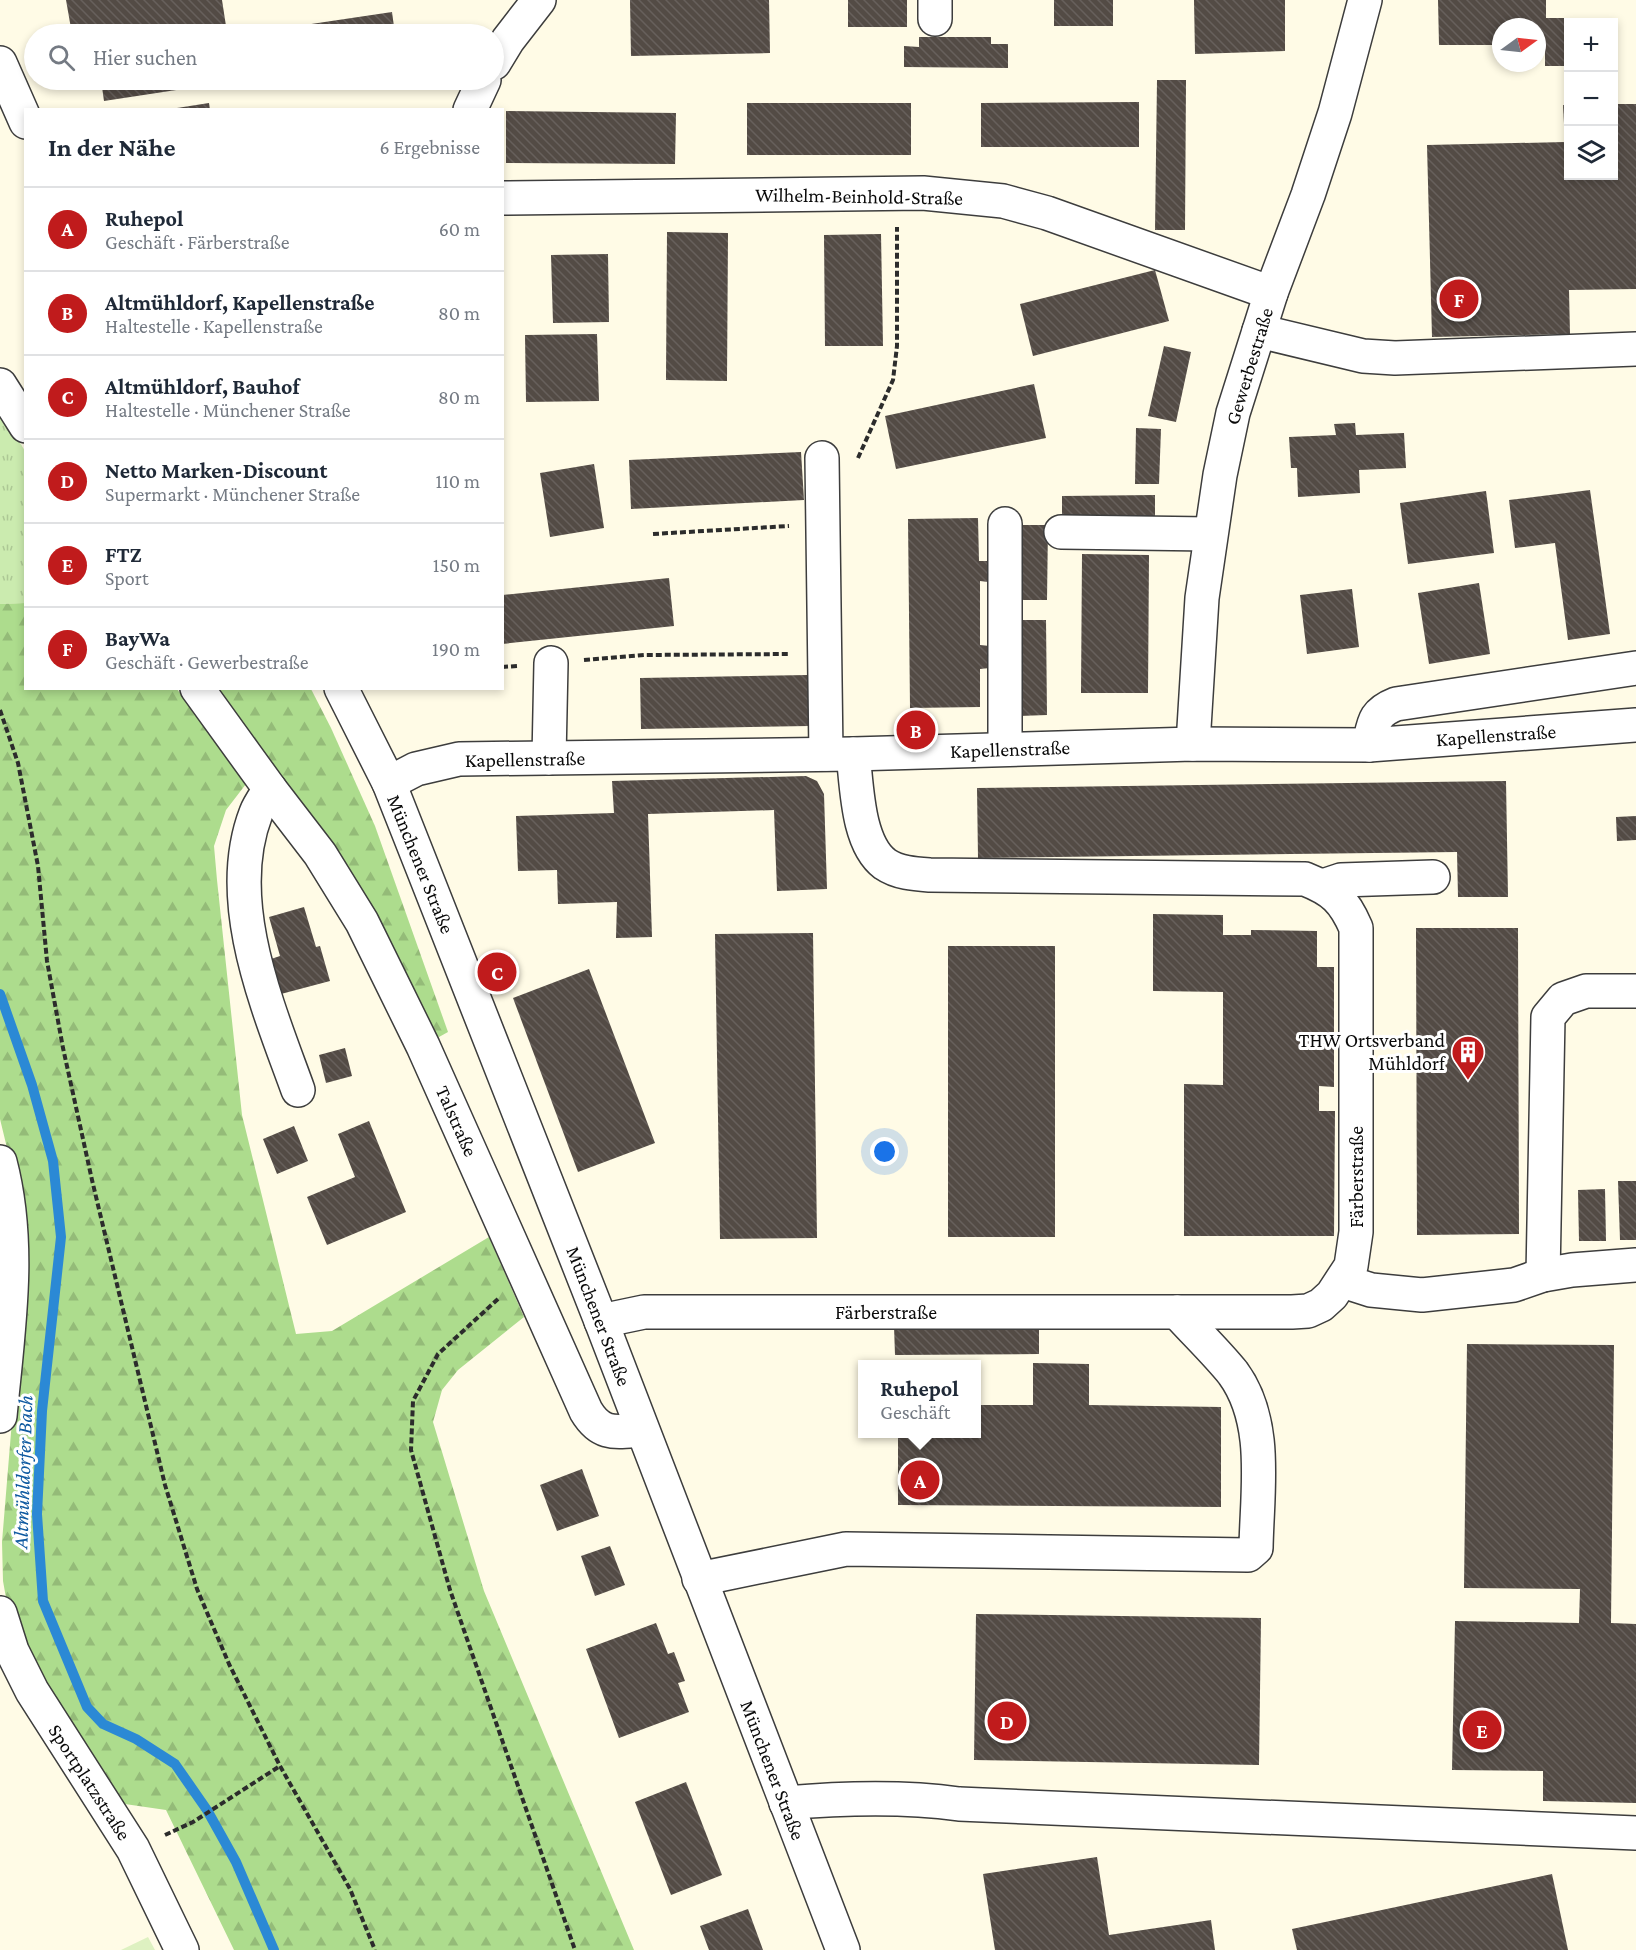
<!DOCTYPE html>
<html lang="de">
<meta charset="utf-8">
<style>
:root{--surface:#fff;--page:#f6f6f7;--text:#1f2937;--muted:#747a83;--line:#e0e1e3;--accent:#c01b1c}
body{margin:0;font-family:"Crimson Pro",serif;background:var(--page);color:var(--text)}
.controls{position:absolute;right:18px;top:18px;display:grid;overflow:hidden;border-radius:0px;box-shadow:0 3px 9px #0003}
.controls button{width:54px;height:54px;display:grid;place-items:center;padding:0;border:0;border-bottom:2px solid var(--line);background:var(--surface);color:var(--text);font:30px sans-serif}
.compass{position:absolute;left:1492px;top:18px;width:54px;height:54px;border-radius:50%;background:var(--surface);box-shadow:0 3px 9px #0003;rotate:75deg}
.you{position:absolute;left:885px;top:1152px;width:21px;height:21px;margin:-15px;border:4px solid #fff;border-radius:50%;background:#1a73e8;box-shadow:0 0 0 9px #1a73e833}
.badge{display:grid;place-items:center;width:39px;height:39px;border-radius:50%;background:var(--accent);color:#fff;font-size:20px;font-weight:700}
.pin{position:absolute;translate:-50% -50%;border:3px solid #fff;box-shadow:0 2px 6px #0006}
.popup{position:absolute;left:858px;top:1360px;width:123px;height:78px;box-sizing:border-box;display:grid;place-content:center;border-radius:0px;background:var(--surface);filter:drop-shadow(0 2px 4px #0005);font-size:20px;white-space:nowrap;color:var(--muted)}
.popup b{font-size:22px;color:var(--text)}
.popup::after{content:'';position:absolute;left:50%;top:100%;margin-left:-12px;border:12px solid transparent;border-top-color:var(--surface)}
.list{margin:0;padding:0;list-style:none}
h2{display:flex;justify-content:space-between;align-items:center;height:78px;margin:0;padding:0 24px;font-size:26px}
h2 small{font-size:20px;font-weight:400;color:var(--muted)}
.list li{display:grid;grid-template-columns:39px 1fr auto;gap:18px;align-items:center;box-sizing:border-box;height:84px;padding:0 24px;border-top:2px solid var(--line)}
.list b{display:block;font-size:22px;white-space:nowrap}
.list p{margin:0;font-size:20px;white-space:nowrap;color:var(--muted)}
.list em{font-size:20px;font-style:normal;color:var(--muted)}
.icon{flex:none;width:33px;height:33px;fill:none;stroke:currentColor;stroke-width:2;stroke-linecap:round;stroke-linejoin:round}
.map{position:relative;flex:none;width:1636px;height:1950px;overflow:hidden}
.search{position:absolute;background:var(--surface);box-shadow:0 3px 9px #0003;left:24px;top:24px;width:480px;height:66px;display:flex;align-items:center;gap:15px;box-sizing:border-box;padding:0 21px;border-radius:33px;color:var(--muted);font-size:22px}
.panel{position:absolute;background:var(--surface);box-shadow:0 3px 9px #0003;left:24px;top:108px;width:480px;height:582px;border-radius:0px}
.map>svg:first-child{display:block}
</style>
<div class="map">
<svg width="1636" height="1950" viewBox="0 0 1636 1950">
<defs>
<pattern id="grass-tufts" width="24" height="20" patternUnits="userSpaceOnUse" patternTransform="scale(1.5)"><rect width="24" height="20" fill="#cbebaf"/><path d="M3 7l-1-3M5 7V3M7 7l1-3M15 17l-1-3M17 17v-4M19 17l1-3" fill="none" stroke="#adc895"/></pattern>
<pattern id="forest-firs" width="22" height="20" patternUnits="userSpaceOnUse" patternTransform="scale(1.5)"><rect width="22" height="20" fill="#addc8d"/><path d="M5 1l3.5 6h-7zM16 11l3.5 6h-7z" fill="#94bb78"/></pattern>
<pattern id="building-back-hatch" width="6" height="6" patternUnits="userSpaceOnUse" patternTransform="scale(1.5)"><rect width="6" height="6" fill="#534b45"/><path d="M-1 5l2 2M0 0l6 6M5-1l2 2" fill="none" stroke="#67605c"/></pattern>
</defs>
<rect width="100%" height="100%" fill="#fffbe6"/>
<path fill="url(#grass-tufts)" d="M 0,410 L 25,451 L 25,603 L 0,604 Z"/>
<g fill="url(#forest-firs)">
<path d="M 25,603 L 26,688 L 177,689 L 246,784 L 226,810 L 214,846 L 217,880 L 242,1115 L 296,1334 L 332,1331 L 489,1237 L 524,1317 L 458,1370 L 442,1390 L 433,1422 L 484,1591 L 634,1950 L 234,1950 L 166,1810 L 118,1803 L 20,1639 L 8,1609 L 3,1581 L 2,1542 L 23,1287 L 22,1210 L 0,1119 L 0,604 Z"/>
<path d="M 220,689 L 311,689 L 331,728 L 375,826 L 448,1032 L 439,1037 L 425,1028 L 224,708 Z"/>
</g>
<path fill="#def1c1" d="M 148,1937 L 155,1950 L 121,1950 Z"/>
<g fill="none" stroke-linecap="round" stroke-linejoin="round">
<path stroke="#2b89d5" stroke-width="10" d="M 0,994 L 32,1085 L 53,1161 L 61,1237 L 42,1411 L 37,1514 L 43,1601 L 87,1707 L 103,1724 L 136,1739 L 175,1764 L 207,1810 L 236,1862 L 274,1950"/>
</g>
<g fill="url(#building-back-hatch)">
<path d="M 66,0 L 222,0 L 226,26 L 171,34 L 72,34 Z"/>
<path d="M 630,0 L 769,0 L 770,53 L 631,56 Z"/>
<rect x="848" y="0" width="59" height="27"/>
<rect x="1054" y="0" width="59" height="26"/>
<path d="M 1194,0 L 1285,0 L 1285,51 L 1195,54 Z"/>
<path d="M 1438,0 L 1546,0 L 1546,18 L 1615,18 L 1615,22 L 1568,22 L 1568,66 L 1545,66 L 1545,45 L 1537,45 L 1537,27 L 1501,27 L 1501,45 L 1439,45 Z"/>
<path d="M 392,12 L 395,34 L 251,34 L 251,33 Z"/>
<path d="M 919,37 L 991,37 L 991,44 L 1008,44 L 1008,68 L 904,67 L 904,46 L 919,47 Z"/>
<path d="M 101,80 L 195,80 L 196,87 L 104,101 Z"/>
<path d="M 1157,80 L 1186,80 L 1185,230 L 1155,230 Z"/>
<path d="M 1139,102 L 1139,147 L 981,147 L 981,103 Z"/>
<path d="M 209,103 L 210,110 L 177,110 L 177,108 Z"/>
<rect x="747" y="103" width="164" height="52"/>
<path d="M 1614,104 L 1636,104 L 1636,289 L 1569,290 L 1570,334 L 1432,337 L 1427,145 L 1565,142 L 1563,105 L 1568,105 L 1568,176 L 1614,176 Z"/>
<path d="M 506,111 L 676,113 L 675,164 L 506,163 Z"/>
<path d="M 667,232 L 728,233 L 727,381 L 666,380 Z"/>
<path d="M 881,234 L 883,346 L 825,346 L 824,235 Z"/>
<path d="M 608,254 L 609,322 L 553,323 L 551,255 Z"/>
<path d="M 1155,270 L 1169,321 L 1033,356 L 1020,304 Z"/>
<path d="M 597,334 L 599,401 L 526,402 L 525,335 Z"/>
<path d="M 1164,346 L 1191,352 L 1176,422 L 1148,416 Z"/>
<path d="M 1034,384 L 1046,438 L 896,469 L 885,416 Z"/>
<path d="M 1355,423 L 1356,435 L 1404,433 L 1406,468 L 1359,470 L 1360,493 L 1298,497 L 1297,468 L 1291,468 L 1289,437 L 1336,435 L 1334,424 Z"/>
<path d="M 1136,428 L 1161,429 L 1159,484 L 1135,484 Z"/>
<path d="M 801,452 L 804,500 L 631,509 L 629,460 Z"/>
<path d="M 594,464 L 604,528 L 550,537 L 540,473 Z"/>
<path d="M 1590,490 L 1610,634 L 1568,640 L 1555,543 L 1515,548 L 1509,500 Z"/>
<path d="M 1486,491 L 1494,553 L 1408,564 L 1400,503 Z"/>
<path d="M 1155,495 L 1155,519 L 1062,520 L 1062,496 Z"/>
<path d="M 978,518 L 979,561 L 988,561 L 988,582 L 980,581 L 980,645 L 990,646 L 990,668 L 980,669 L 980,707 L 910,708 L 908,519 Z"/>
<path d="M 1021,525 L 1048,525 L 1047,600 L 1021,600 Z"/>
<path d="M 1082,554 L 1149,555 L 1148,693 L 1081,693 Z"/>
<path d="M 669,578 L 674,626 L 502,644 L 502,595 Z"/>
<path d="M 1479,583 L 1490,654 L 1429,664 L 1418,593 Z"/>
<path d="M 1352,589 L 1359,647 L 1307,654 L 1300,595 Z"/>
<path d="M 1019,620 L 1046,620 L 1047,715 L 1019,716 Z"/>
<path d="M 808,675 L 809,726 L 641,729 L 640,678 Z"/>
<path d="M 806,776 L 817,781 L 824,794 L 827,889 L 777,891 L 774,810 L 648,814 L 652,937 L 616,938 L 617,902 L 558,904 L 557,870 L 518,871 L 516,816 L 614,813 L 612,781 Z"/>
<path d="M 1506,781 L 1508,897 L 1458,897 L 1457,852 L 978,858 L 977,788 Z"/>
<path d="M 1636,816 L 1636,840 L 1617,841 L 1616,817 Z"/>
<path d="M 304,907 L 316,947 L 320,946 L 330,981 L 281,994 L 271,959 L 280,956 L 269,917 Z"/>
<path d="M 1153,914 L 1223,915 L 1223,935 L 1251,935 L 1251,930 L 1317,931 L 1317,967 L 1334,967 L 1334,1087 L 1319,1086 L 1319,1111 L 1335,1111 L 1334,1236 L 1184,1236 L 1184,1084 L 1223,1085 L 1223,992 L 1153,991 Z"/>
<path d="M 1416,928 L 1518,928 L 1519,1234 L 1417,1235 Z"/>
<path d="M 813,933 L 817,1238 L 720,1239 L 715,934 Z"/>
<rect x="948" y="946" width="107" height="291"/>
<path d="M 589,969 L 655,1143 L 578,1172 L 513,998 Z"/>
<path d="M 345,1048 L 352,1076 L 326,1083 L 319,1055 Z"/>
<path d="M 369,1121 L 406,1212 L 327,1245 L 307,1197 L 355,1177 L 338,1134 Z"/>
<path d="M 294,1126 L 308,1161 L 277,1174 L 263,1139 Z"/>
<path d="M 1618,1181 L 1636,1181 L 1636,1240 L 1620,1240 Z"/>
<path d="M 1605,1189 L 1606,1241 L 1579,1241 L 1578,1190 Z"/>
<path d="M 1039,1324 L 1039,1354 L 895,1355 L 894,1326 Z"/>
<path d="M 1467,1344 L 1614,1345 L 1611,1623 L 1636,1624 L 1636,1803 L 1543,1801 L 1543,1771 L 1452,1770 L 1455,1621 L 1579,1623 L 1580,1589 L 1464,1588 Z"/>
<path d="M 1033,1363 L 1089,1364 L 1089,1405 L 1221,1407 L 1221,1507 L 898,1505 L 898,1434 L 977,1434 L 977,1405 L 1033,1405 Z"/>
<path d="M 582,1469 L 599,1516 L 557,1531 L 540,1485 Z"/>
<path d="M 610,1546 L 625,1585 L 595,1596 L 581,1556 Z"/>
<path d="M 976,1614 L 1261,1618 L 1259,1765 L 974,1760 Z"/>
<path d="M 656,1623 L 668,1654 L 674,1652 L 685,1681 L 678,1683 L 689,1712 L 619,1738 L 586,1649 Z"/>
<path d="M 686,1782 L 722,1875 L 671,1895 L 635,1802 Z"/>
<path d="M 1097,1857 L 1109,1935 L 1211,1920 L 1215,1950 L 995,1950 L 983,1874 Z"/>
<path d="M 1552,1874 L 1568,1950 L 1297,1950 L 1292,1929 Z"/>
<path d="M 748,1909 L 763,1950 L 709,1950 L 700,1926 Z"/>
</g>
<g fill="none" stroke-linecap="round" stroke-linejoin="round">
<g stroke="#3d3d3d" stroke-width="36">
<g id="minor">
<path d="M 935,19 L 935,0"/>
<path d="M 0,63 L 26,122"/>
<path d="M 494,63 L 508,40 L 539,0"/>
<path d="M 470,110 L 484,80"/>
<path d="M 502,198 L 923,193 L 1003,201 L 1047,213 L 1271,293"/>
<path d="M 1259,331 L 1363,356 L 1395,358 L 1636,349"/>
<path d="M 0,385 L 26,426"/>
<path d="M 822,458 L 826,754"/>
<path d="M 1061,532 L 1210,534"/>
<path d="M 197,688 L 270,789 L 320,854 L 362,922 L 423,1046 L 586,1411 C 601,1436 615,1432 642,1430"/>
<path d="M 341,688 L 389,783 L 423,869 L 601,1321 L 843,1950"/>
<path d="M 1193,744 L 1202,598 L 1220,475 L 1233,413 L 1271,293 L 1308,195 L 1335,113 L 1365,0"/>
<path d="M 1369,745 C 1374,723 1373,713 1396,704 L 1636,668"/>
<path d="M 1005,749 L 1005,524"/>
<path d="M 549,758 L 551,663"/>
<path d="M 389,783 L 416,769 L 459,759 L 853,754 L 1193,744 L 1369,745 L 1636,725"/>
<path d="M 270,789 C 265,797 259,805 256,813 C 222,901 268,1007 298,1090"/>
<path d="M 1323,886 L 1341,880 L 1433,877"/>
<path d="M 0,1162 C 22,1246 8,1331 0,1416"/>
<path d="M 1543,1275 L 1548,1017 L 1563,999 L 1586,991 L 1636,991"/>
<path d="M 1343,1281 L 1371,1290 L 1422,1295 L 1514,1285 L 1543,1275 L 1572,1270 L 1636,1265"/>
<path d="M 601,1321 L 644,1312 L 1292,1312 L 1308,1311 L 1321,1305 L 1332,1295 L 1351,1266 L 1356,1232 L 1356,928 C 1344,900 1333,890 1305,879 L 930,875 C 915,874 898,873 885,864 C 857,843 857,786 853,754"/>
<path d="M 699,1579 L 846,1549 L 1248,1555 L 1256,1548 C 1257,1490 1269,1422 1233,1373 C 1216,1352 1195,1332 1177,1312"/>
<path d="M 0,1613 L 12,1651 L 32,1691 L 133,1849 L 182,1950"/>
<path d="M 786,1803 C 843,1798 901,1796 959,1804 L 1636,1833"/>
</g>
</g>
<g stroke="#2c2c2c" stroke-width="4" stroke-dasharray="6 3" stroke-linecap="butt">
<path d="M 858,458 L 893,380 L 897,346 L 897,227"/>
<path d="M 653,534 L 789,526"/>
<path d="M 584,660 L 644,655 L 789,654"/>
<path d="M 502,667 L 517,666"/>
<path d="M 0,710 L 18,763 L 38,866 L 47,961 L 63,1048 L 92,1180 L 165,1485 L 197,1589 L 229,1664 L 280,1766 L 350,1889 L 375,1950"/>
<path d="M 498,1299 L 438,1354 L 413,1401 L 411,1450 L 450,1590 L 575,1950"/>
<path d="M 165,1835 L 193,1822 L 280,1766"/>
</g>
<use href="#minor" stroke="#fff" stroke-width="33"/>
</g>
<defs>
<g id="building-pin" transform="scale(1.725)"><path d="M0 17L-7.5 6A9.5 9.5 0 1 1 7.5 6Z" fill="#c01b1c" stroke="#fff"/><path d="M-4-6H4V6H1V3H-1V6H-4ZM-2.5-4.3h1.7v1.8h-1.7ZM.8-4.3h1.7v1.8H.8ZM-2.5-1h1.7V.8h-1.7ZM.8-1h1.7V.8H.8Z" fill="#fff"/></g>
</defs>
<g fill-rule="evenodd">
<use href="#building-pin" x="1468" y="1052"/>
</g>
<g text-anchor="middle" stroke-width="6" stroke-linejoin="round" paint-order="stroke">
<g font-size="20" fill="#0a0a0a" stroke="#fff">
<text transform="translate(859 196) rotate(1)" y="7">Wilhelm-Beinhold-Straße</text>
<text transform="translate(1249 366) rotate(-73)" y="7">Gewerbestraße</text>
<text transform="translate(1496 735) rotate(-4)" y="7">Kapellenstraße</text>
<text transform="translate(1010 749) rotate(-2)" y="7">Kapellenstraße</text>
<text transform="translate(525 759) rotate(-1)" y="7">Kapellenstraße</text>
<text transform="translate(421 864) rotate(68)" y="7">Münchener Straße</text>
<text transform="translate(457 1121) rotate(66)" y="7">Talstraße</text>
<text transform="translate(1356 1177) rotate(-90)" y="7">Färberstraße</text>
<text x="886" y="1319">Färberstraße</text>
<text transform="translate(599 1316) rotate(69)" y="7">Münchener Straße</text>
<text transform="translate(773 1770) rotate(69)" y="7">Münchener Straße</text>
<text transform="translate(90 1782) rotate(57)" y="7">Sportplatzstraße</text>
</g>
<g font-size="20" fill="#0a0a0a" stroke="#fff" text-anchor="end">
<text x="1445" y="1047">THW Ortsverband<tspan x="1445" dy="23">Mühldorf</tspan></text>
</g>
<g font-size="21" font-style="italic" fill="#0e59a0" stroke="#fff">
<text transform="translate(23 1472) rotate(-88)" y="7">Altmühldorfer Bach</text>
</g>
</g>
</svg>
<div class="controls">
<button>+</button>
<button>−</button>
<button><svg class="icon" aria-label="layers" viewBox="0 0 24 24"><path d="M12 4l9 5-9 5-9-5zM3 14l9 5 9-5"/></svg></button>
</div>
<svg class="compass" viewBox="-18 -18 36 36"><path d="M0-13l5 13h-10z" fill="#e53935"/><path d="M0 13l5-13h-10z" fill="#747a83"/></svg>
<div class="you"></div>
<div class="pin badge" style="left:920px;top:1480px">A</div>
<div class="popup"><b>Ruhepol</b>Geschäft</div>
<div class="pin badge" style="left:916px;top:730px">B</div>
<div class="pin badge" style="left:497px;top:972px">C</div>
<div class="pin badge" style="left:1007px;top:1721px">D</div>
<div class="pin badge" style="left:1482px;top:1730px">E</div>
<div class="pin badge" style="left:1459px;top:299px">F</div>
<div class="search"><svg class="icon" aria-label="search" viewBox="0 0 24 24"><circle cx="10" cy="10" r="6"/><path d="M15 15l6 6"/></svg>Hier suchen</div>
<section class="panel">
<h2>In der Nähe<small>6 Ergebnisse</small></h2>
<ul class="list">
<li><span class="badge">A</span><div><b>Ruhepol</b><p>Geschäft · Färberstraße</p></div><em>60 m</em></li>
<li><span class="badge">B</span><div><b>Altmühldorf, Kapellenstraße</b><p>Haltestelle · Kapellenstraße</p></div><em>80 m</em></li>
<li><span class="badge">C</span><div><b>Altmühldorf, Bauhof</b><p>Haltestelle · Münchener Straße</p></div><em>80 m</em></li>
<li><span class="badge">D</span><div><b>Netto Marken-Discount</b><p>Supermarkt · Münchener Straße</p></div><em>110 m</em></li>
<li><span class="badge">E</span><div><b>FTZ</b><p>Sport</p></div><em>150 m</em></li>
<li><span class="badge">F</span><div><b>BayWa</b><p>Geschäft · Gewerbestraße</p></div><em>190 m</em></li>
</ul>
</section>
</div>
